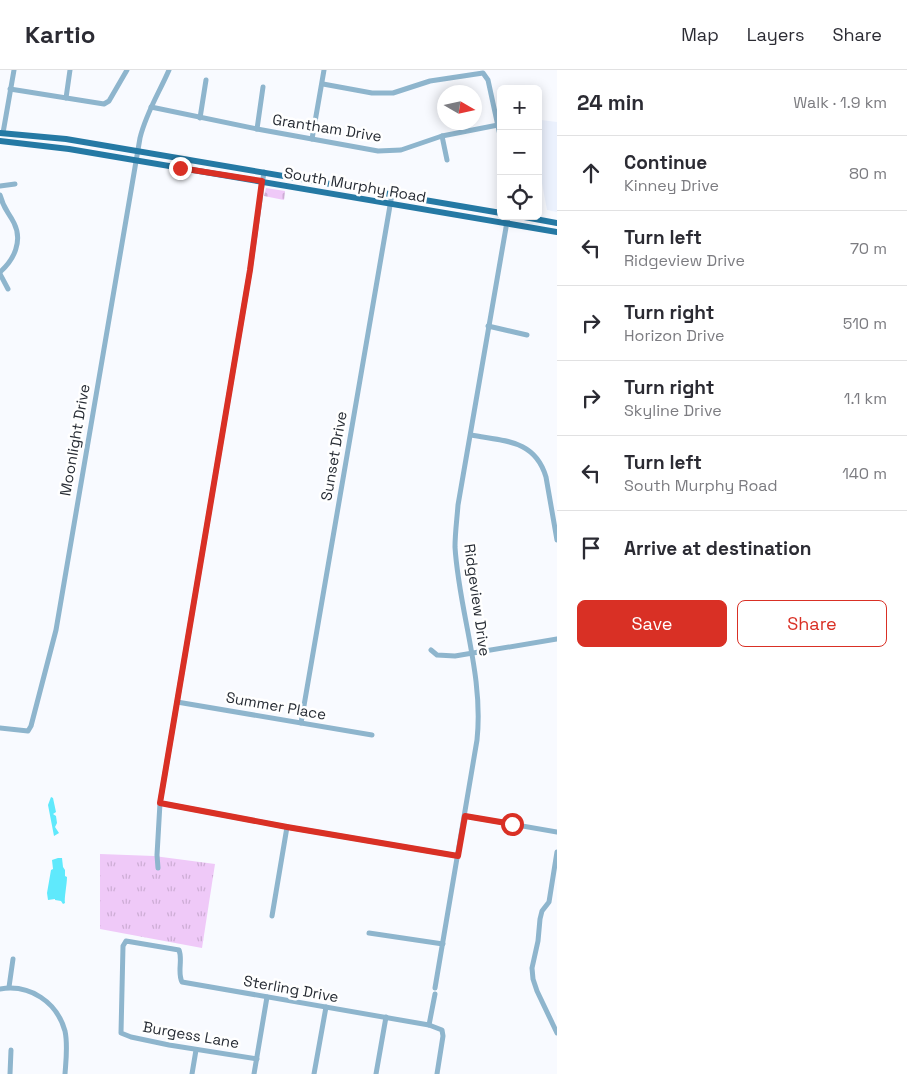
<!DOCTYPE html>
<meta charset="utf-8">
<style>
:root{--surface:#fff;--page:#f7f7f7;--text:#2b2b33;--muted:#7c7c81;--line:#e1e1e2;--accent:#d93025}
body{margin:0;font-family:"Space Grotesk",sans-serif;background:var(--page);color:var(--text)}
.controls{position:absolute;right:15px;top:15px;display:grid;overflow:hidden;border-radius:8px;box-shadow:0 2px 12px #0003}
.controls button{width:45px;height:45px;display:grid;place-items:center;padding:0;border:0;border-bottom:1px solid var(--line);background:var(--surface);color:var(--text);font:25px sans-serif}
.compass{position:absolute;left:437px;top:15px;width:45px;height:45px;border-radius:50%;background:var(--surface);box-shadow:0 2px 12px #0003;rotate:99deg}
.stop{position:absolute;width:15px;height:15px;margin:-11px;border:4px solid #d93025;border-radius:50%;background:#fff}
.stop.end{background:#d93025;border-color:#fff;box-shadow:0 1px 5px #0008}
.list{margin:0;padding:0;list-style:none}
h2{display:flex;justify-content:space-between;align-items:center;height:65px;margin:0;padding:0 20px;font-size:21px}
h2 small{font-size:16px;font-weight:400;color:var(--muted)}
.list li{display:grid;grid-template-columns:32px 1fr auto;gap:15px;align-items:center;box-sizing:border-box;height:75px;padding:0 20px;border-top:1px solid var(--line)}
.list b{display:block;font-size:19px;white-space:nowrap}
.list p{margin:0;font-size:16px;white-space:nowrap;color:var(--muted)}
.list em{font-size:16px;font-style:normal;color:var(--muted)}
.actions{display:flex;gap:10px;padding:15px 20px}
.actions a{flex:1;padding:11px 0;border:1px solid var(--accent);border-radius:8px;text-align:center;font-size:18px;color:var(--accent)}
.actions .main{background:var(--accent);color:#fff}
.icon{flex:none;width:28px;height:28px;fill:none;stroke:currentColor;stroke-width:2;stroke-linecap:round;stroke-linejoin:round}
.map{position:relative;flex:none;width:557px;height:1004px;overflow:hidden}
header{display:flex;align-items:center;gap:30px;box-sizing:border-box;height:70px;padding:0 25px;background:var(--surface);border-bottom:1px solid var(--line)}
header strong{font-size:24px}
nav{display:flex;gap:28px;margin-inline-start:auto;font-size:18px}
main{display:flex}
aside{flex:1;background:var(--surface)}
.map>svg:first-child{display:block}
</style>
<header>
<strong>Kartio</strong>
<nav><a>Map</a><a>Layers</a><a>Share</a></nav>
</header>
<main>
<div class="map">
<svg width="557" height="1004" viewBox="0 0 557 1004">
<defs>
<pattern id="grass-tufts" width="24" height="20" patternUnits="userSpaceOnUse" patternTransform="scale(1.25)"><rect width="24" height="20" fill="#efc9f8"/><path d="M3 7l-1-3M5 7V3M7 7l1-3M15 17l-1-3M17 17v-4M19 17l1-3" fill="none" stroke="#cdadd5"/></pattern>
<pattern id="cemetery-stones" width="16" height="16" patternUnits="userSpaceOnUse" patternTransform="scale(1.25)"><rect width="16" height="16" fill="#efc9f8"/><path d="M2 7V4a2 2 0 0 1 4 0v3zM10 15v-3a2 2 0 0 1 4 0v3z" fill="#cdadd5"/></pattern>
</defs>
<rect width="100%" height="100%" fill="#f8faff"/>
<path fill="#ebf1fd" d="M 541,50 L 557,52 L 557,142 L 547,140 L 538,92 L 538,51 Z"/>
<path fill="url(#grass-tufts)" d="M 100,784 L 154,786 L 215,794 L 202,878 L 100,859 Z"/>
<path fill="url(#cemetery-stones)" d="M 266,118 L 285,121 L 284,130 L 264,126 Z"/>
<g fill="#5fe9fc">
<path d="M 51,727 L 53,728 L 56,742 L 53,744 L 56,746 L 57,753 L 55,757 L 59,763 L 54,766 L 48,735 Z"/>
<path d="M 58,788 L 62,788 L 63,797 L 65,800 L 65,806 L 67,807 C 67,814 64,829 65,833 L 63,834 L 61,831 L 55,830 L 55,829 L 48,830 L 47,823 L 51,800 L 53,799 L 52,790 Z"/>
</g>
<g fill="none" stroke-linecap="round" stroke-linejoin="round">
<g stroke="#8eb5cd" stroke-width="5">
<path d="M 323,14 L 372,23 L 393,23 L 430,11 L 483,3 L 488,10 L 501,70"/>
<path d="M 10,19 L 104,34 L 109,31 L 127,0"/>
<path d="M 66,28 L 70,0"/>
<path d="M 151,37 L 257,59 L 378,81 L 401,80 L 442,66 L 498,55"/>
<path d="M 200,48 L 206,10"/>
<path d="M 257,59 L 263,17"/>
<path d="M 3,63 L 14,0"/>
<path d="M 442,66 L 447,90"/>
<path d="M 312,69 L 324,0"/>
<path d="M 0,116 L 15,114"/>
<path d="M 0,125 C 4,140 8,141 14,153 C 23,171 14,190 0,202"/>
<path d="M 0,204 L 8,219"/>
<path d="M 488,256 L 527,265"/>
<path d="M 471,365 C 503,371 535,369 546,407 L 557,470"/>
<path d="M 431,580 L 437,585 L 455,586 L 557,569"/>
<path d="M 177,632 L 372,665"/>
<path d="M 301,653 L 392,124"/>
<path d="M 0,658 L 28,661 L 31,656 L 56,560 L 140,68 C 146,43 159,23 169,0"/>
<path d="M 160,733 L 287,757 L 458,786"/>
<path d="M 465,746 L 557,762"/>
<path d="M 557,782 L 549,832 L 542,841 L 540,849 L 538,871 L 532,898 L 533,909 L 537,921 L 557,963"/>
<path d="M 158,798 L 157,785 L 160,733 L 250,200 L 264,102"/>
<path d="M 272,846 L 287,757"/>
<path d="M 369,863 L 443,874"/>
<path d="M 9,917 L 13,889"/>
<path d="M 435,918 L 477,670 C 484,605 459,542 455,477 C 455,463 457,449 458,435 L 508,146"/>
<path d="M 0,919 C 30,914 57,932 65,961 C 68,975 66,990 65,1004"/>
<path d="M 429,955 L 435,924"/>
<path d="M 257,989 L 169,975 L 131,967 L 121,963 L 123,876 L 126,871 L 179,880 C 183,890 177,902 182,912 L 429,955 L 442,960 L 443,966 L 437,1004"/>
<path d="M 10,1004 L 11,980"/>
<path d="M 192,1004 L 196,980"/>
<path d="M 254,1004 L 267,927"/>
<path d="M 314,1004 L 326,937"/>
<path d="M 376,1004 L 386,947"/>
</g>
<g stroke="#2579a4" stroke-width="6">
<path d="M 0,63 L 66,69 L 501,143"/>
<path d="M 0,71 L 69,79 L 557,162"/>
<path d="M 519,146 L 557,153"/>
</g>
</g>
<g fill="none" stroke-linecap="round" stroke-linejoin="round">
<path stroke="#d93025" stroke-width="6" d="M 180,98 L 262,111 L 250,200 L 160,733 L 287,757 L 458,786 L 465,746 L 512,754"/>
</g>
<g text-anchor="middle" stroke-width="5" stroke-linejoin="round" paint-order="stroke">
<g font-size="15" fill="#272c34" stroke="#fff">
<text transform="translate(327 58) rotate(9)" y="5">Grantham Drive</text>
<text transform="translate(355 115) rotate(10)" y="5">South Murphy Road</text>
<text transform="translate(75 370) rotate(-80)" y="5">Moonlight Drive</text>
<text transform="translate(334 386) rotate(-80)" y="5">Sunset Drive</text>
<text transform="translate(477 530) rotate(82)" y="5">Ridgeview Drive</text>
<text transform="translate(276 636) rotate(10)" y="5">Summer Place</text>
<text transform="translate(291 919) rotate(10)" y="5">Sterling Drive</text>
<text transform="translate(191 965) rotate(10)" y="5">Burgess Lane</text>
</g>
</g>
</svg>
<div class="controls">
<button>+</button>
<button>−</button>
<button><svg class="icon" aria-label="locate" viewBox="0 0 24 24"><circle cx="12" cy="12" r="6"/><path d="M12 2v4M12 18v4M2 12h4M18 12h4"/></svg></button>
</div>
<svg class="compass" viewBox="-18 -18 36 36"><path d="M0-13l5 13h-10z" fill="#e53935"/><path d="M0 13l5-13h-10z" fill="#7c7c81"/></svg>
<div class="stop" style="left:512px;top:754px"></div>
<div class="stop end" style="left:180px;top:98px"></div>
</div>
<aside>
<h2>24 min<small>Walk · 1.9 km</small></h2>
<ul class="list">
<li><svg class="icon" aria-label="ahead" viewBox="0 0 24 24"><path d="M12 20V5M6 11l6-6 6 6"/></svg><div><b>Continue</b><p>Kinney Drive</p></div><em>80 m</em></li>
<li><svg class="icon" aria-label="left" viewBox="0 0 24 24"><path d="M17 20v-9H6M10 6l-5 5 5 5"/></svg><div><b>Turn left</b><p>Ridgeview Drive</p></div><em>70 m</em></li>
<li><svg class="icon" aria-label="right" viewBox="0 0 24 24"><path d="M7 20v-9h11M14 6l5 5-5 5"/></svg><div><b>Turn right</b><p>Horizon Drive</p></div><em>510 m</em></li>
<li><svg class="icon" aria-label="right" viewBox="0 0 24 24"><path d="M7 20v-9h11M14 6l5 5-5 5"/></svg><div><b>Turn right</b><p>Skyline Drive</p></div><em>1.1 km</em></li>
<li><svg class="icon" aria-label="left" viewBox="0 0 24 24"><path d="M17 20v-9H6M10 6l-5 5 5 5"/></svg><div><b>Turn left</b><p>South Murphy Road</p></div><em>140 m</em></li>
<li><svg class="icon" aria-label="arrive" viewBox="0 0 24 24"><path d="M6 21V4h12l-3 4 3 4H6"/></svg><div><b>Arrive at destination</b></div></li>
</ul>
<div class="actions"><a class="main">Save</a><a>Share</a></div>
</aside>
</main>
